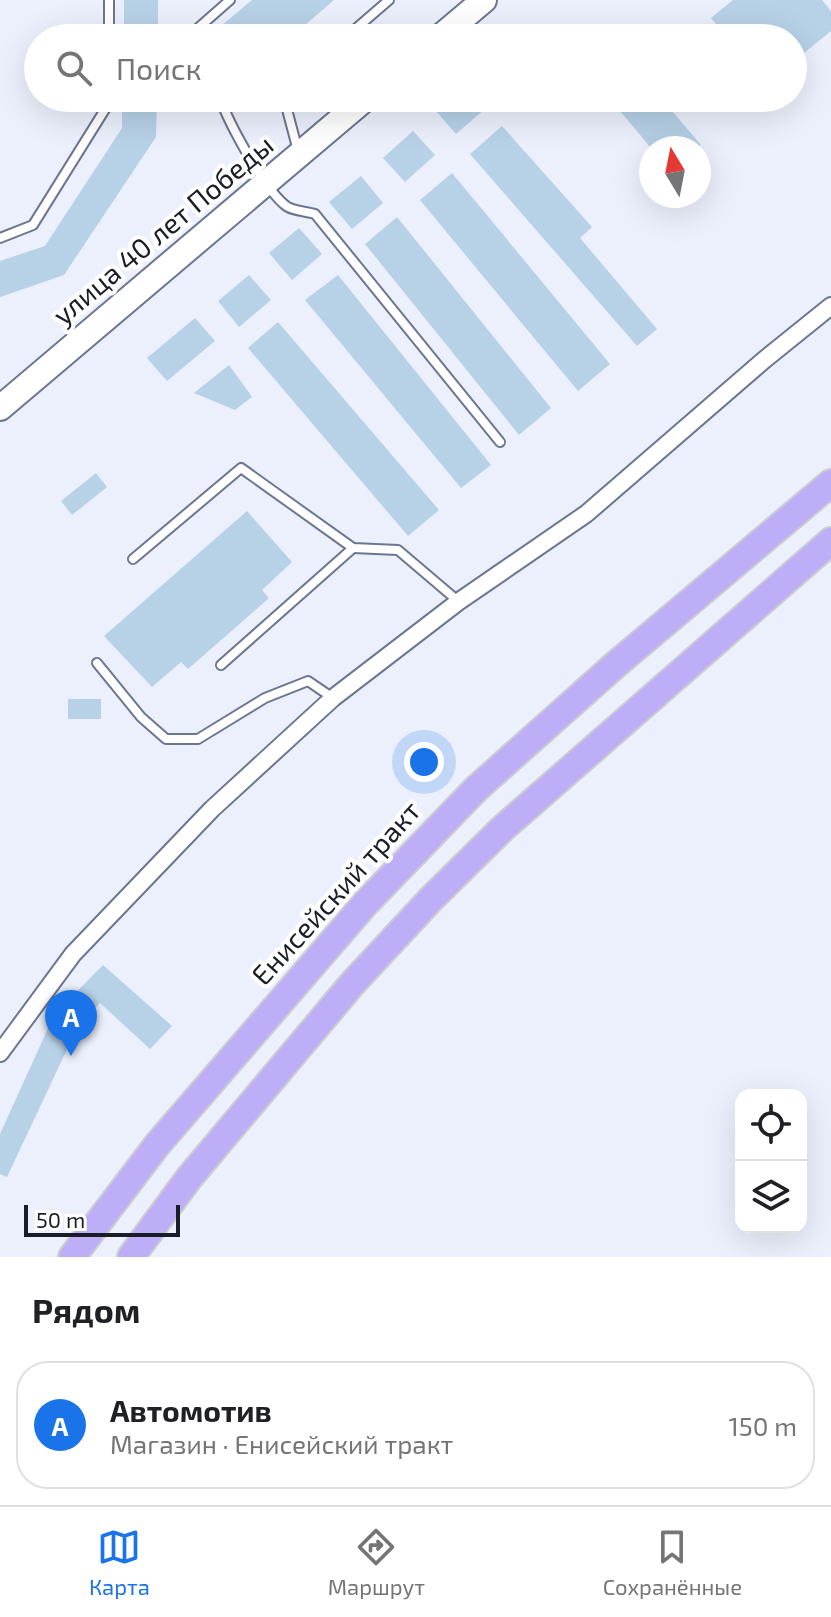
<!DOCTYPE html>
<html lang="ru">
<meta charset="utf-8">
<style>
:root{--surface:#fff;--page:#f6f6f6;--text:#202124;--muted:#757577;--line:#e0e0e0;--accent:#1a73e8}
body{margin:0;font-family:"Exo 2",sans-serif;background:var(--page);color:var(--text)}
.controls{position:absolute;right:24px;bottom:24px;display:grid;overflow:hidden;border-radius:16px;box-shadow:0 8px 32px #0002}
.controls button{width:72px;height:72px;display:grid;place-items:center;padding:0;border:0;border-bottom:2px solid var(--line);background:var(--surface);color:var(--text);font:40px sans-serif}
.compass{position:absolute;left:639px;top:136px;width:72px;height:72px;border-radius:50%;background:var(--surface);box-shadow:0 8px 32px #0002;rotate:350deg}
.scale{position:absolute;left:24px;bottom:20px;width:156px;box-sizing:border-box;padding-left:8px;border:4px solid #191d27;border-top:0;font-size:22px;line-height:28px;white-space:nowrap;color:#191d27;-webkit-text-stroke:6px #fff;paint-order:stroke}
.you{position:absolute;left:424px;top:762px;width:28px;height:28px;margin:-20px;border:6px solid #fff;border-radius:50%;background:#1a73e8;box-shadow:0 0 0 12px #1a73e833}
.badge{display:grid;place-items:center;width:52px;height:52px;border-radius:50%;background:var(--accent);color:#fff;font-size:26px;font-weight:700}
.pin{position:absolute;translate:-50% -66px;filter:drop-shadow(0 2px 4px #0008)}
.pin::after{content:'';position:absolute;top:42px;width:28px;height:24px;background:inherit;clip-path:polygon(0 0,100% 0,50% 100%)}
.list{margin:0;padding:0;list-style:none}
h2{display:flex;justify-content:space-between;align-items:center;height:104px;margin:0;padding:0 32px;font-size:34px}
h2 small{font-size:26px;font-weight:400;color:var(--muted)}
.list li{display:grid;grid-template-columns:52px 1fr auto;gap:24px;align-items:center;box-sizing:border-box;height:128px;margin:0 16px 16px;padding:0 16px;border:2px solid var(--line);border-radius:32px}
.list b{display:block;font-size:30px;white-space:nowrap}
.list p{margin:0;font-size:26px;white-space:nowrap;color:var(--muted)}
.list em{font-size:26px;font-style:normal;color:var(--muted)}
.icon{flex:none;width:44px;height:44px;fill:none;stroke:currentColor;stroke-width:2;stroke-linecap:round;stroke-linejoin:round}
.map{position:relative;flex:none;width:831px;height:1257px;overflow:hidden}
.search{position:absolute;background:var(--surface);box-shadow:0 8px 32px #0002;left:24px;right:24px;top:24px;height:88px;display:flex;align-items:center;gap:20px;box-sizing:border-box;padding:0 28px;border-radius:44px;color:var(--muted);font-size:30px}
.sheet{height:248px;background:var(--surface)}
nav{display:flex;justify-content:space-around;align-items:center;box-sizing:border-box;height:112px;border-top:2px solid var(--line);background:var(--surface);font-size:22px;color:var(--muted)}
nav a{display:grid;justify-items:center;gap:4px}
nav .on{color:var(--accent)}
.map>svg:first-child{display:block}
</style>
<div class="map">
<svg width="831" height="1257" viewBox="0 0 831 1257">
<rect width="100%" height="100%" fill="#ebf0fc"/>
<g fill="#b7d1e7">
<rect x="124" y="0" width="34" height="38"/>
<path d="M 252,0 L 334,0 L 290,38 L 231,38 L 221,26 Z"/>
<path d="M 733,0 L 822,0 L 831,11 L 831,31 L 793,62 L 793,38 L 727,38 L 711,18 Z"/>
<path d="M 122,98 L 157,98 L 156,137 L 64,275 L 0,297 L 0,261 L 45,246 L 122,128 Z"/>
<path d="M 451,98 L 478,98 L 486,108 L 456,134 L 436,111 Z"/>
<path d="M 609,98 L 661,98 L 701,145 L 698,148 L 651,148 Z"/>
<path d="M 502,126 L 592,227 L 580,238 L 657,329 L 637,346 L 470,154 Z"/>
<path d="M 413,131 L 435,155 L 405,182 L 383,158 Z"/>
<path d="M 452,173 L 610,364 L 578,391 L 420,200 Z"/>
<path d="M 361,176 L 383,203 L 352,229 L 329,202 Z"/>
<path d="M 397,217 L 551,408 L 519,435 L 365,244 Z"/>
<path d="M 299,228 L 322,254 L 292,280 L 269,253 Z"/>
<path d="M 249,275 L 271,300 L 239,327 L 218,301 Z"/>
<path d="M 338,275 L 491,465 L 461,488 L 305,300 Z"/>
<path d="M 195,318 L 215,341 L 167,381 L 147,358 Z"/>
<path d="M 278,322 L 439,510 L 408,536 L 248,348 Z"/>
<path d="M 229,365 L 252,397 L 235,410 L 194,393 Z"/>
<path d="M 96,473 L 107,487 L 72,515 L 61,501 Z"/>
<path d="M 247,511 L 292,562 L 262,590 L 269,598 L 188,669 L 181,662 L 152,687 L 104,636 Z"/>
<rect x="68" y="699" width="33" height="20"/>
<path d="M 103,965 L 172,1026 L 150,1049 L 100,1003 L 78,1026 L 7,1177 L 0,1174 L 0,1134 L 54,1015 Z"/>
</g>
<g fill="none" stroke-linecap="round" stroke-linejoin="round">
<g stroke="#6c7690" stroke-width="12">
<g id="lane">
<path d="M 109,0 L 109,38"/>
<path d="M 199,38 L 197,29 L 230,0"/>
<path d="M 345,38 L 389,0"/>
<path d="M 220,98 C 229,124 264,188 285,205 C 291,211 306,211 315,214 L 500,442"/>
<path d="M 284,98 L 298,151"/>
<path d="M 0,238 L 33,225 L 109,103 L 109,98"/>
<path d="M 133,559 L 241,468 L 353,548 L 398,550 L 458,601"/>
<path d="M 97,663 L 141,717 L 166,739 L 198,739 L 265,698 L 308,681 L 333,698"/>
<path d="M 221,665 L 353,548"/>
</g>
</g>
<g stroke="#6c7690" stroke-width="20">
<path id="street" d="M 0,1053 L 73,954 L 212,809 L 333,698 L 458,602 L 586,514 L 764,360 L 831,306"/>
</g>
<g stroke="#6c7690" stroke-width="28">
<g id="secondary">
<path d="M 439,38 L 484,0"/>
<path d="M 0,408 L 366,98"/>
</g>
</g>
<g stroke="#cccdcf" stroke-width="30">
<g id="primary">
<path d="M 72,1257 L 157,1145 L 365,904 L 476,789 L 614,666 L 831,483"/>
<path d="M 131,1257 L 189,1178 L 352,984 L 431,899 L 502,829 L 831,541"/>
</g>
</g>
<use href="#lane" stroke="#fff" stroke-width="8"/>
<use href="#street" stroke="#fff" stroke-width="16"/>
<use href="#secondary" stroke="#fff" stroke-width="24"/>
<use href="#primary" stroke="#beadf7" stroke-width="26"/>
</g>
<g text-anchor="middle" stroke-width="8" stroke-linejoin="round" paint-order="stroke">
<g font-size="28" fill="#191d27" stroke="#fff">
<text transform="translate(163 230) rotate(-40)" y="10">улица 40 лет Победы</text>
<text transform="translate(336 893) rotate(-48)" y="10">Енисейский тракт</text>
</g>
</g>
</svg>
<div class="controls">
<button><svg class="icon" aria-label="locate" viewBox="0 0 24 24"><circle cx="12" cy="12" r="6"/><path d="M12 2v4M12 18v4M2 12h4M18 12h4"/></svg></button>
<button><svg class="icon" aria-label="layers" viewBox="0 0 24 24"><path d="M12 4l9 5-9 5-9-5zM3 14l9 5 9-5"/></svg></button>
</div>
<svg class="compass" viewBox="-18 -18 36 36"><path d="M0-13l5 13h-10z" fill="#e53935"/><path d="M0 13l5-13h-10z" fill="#757577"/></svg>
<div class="scale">50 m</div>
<div class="you"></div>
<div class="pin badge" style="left:71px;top:1056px">A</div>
<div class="search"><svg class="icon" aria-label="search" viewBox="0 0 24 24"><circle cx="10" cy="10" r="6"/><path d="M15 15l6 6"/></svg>Поиск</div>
</div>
<section class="sheet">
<h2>Рядом<small></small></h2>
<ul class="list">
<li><span class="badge">A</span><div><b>Автомотив</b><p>Магазин · Енисейский тракт</p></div><em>150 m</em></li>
</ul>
</section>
<nav>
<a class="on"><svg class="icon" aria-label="map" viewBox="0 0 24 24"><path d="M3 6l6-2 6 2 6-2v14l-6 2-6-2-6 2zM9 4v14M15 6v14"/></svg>Карта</a>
<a><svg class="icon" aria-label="directions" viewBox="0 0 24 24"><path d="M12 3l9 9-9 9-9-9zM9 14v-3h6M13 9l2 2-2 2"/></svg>Маршрут</a>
<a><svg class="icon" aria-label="saved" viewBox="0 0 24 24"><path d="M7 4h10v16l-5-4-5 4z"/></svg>Сохранённые</a>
</nav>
